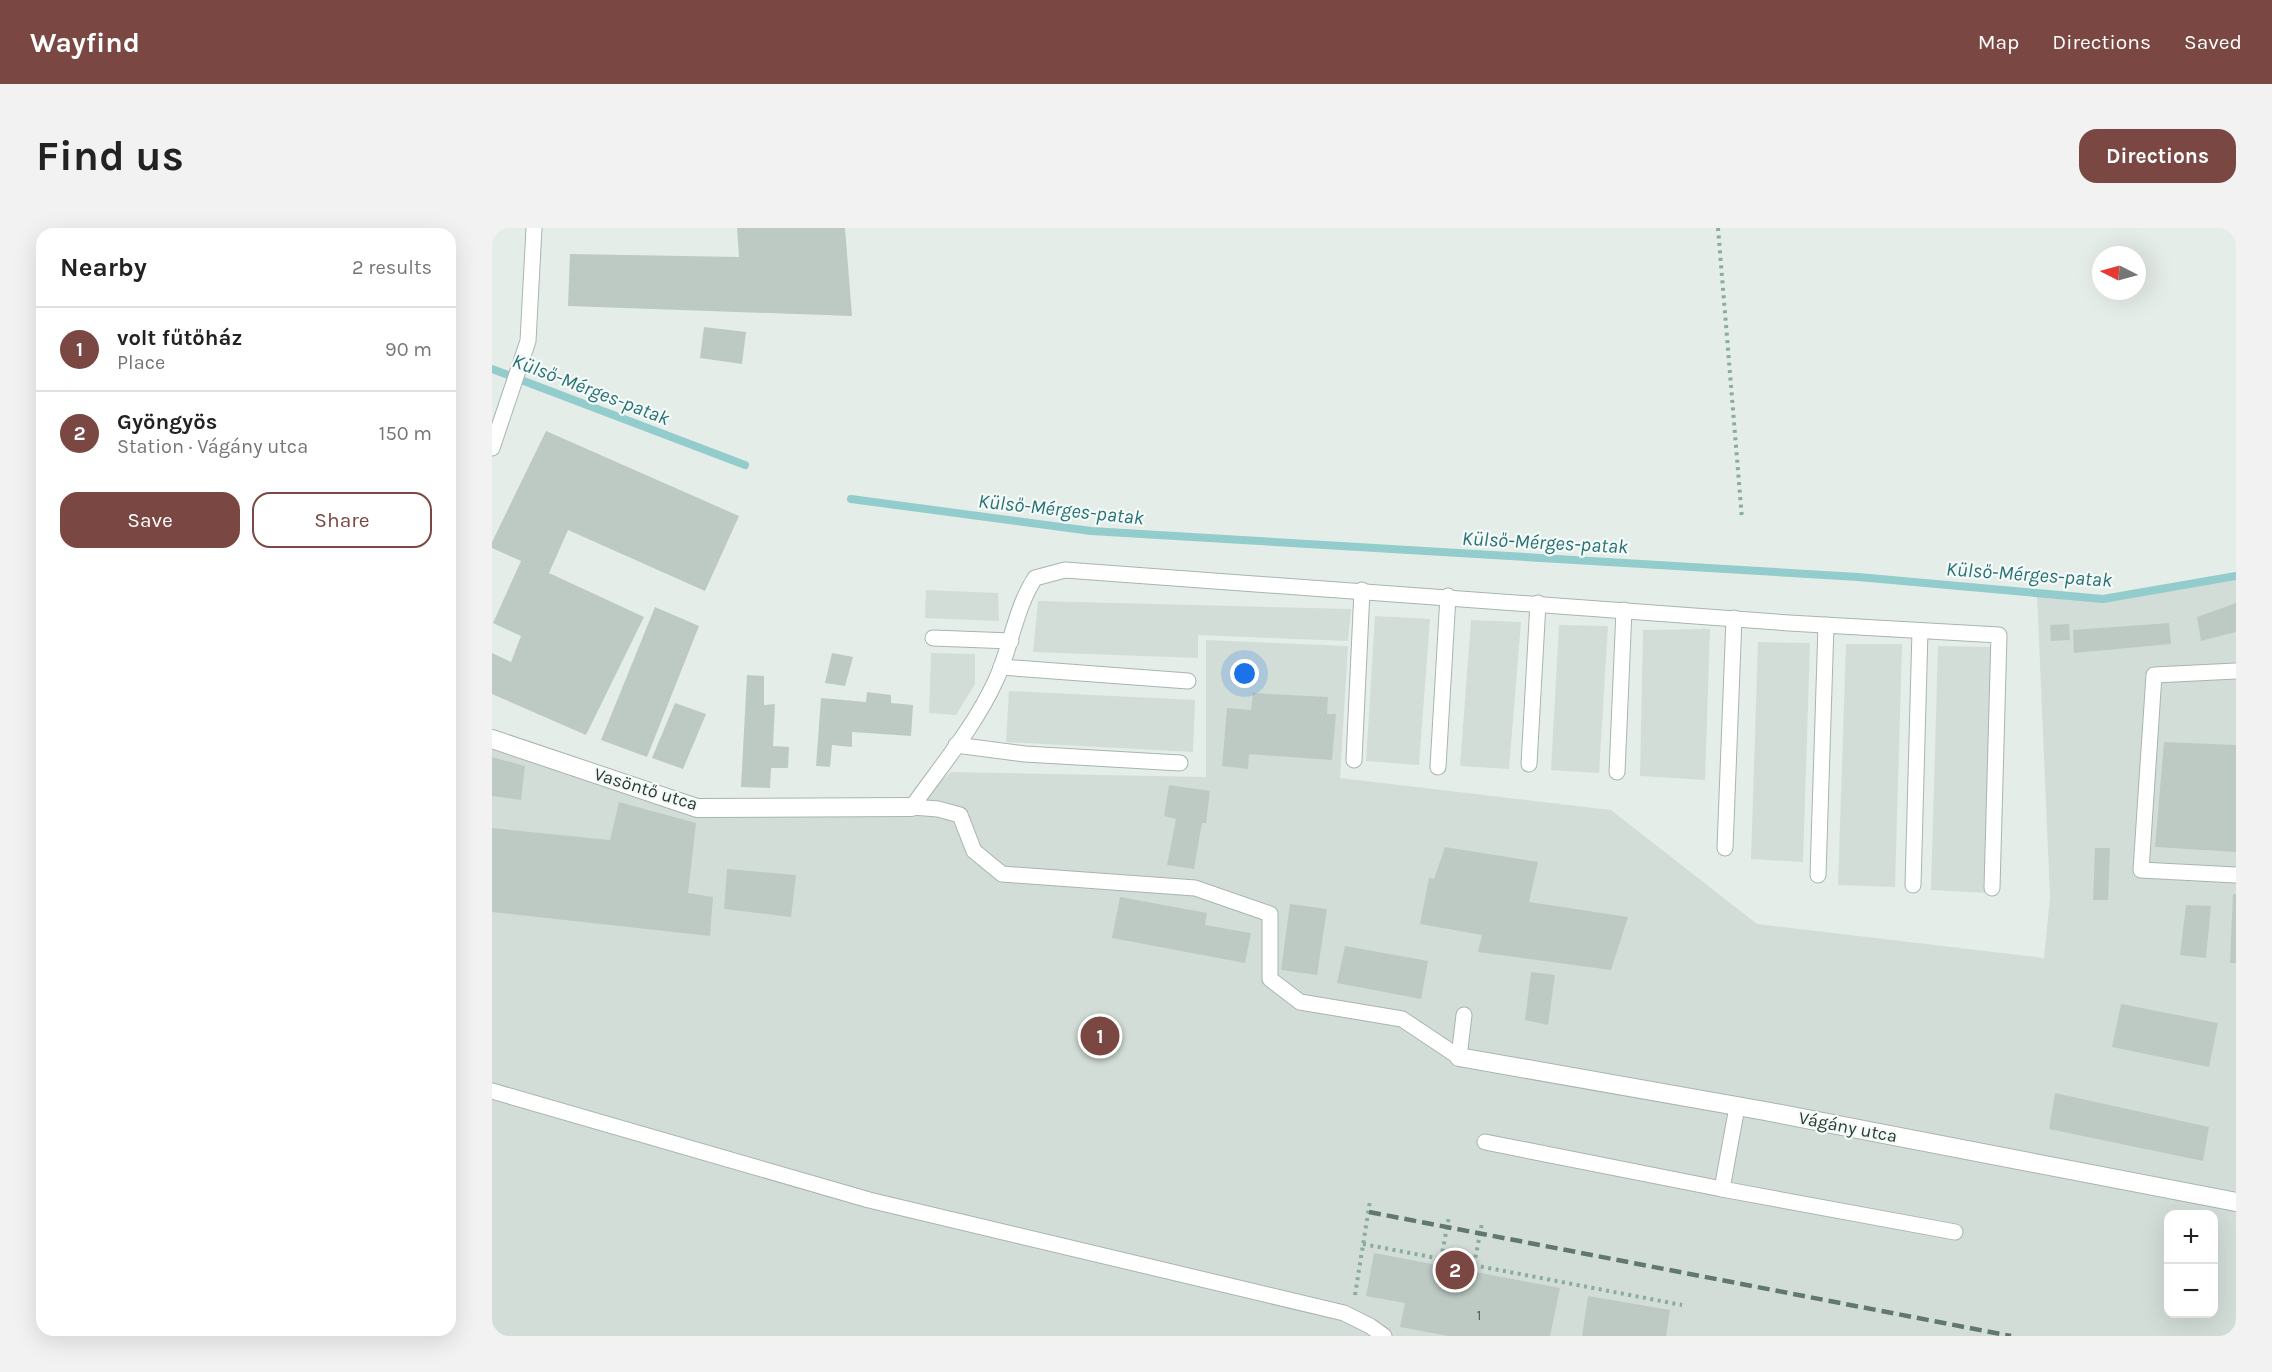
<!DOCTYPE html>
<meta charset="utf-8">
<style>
:root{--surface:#fff;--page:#f2f2f2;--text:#222;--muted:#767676;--line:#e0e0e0;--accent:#7a4742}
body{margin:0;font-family:Karla,sans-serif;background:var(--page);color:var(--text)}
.controls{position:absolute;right:18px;bottom:18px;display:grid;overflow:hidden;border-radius:12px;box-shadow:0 6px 24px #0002}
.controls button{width:54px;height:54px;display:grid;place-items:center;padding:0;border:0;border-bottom:2px solid var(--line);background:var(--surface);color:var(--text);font:30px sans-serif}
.compass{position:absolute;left:1600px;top:18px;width:54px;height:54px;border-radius:50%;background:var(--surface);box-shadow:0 6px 24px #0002;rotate:276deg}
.you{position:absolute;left:753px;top:446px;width:21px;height:21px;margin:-15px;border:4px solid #fff;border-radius:50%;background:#1a73e8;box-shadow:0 0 0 9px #1a73e833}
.badge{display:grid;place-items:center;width:39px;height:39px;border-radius:50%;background:var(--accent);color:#fff;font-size:20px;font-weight:700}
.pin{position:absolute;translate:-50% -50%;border:3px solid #fff;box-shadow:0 2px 6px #0006}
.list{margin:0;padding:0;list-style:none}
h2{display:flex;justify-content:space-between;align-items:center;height:78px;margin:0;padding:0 24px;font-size:26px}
h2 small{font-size:20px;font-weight:400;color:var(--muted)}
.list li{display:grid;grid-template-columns:39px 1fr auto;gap:18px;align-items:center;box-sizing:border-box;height:84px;padding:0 24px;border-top:2px solid var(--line)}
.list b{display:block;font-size:22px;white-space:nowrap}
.list p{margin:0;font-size:20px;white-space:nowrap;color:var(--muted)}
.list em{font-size:20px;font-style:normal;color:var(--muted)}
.actions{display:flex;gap:12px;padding:18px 24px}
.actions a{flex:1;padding:14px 0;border:2px solid var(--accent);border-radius:18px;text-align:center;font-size:21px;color:var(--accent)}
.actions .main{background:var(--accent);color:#fff}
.map{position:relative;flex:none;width:1744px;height:1108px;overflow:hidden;border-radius:18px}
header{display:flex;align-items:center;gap:36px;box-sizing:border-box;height:84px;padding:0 30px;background:var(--accent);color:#fff}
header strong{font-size:28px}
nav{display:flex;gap:33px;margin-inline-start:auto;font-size:21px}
.intro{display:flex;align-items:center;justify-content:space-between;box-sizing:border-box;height:144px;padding:0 36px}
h1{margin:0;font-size:42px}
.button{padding:15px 27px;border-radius:18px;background:var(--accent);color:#fff;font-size:21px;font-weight:700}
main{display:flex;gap:36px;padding:0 36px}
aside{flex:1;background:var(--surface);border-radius:18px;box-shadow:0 6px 24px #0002}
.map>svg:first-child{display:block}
</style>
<header>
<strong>Wayfind</strong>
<nav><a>Map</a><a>Directions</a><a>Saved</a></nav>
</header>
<div class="intro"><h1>Find us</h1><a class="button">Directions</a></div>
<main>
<aside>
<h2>Nearby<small>2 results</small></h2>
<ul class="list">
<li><span class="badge">1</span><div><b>volt fűtőház</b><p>Place</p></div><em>90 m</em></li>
<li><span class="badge">2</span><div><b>Gyöngyös</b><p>Station · Vágány utca</p></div><em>150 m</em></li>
</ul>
<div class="actions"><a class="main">Save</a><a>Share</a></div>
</aside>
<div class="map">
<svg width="1744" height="1108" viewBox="0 0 1744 1108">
<rect width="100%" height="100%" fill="#e5ede8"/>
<g fill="#d3ddd7" fill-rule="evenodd">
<path d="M 1744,348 L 1744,1108 L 0,1108 L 0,511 L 205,580 L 420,579 L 459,544 L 714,549 L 714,412 L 856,418 L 848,550 L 1119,582 L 1265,696 L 1552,730 L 1558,669 L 1545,366 L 1611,371 ZM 1676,986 L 1722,986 L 1722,1086 L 1676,1086 Z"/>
<path d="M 434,362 L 506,365 L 507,393 L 433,390 Z"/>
<path d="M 546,373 L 859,381 L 856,413 L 706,407 L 706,430 L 541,424 Z"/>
<path d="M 883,388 L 938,391 L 927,537 L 874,533 Z"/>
<path d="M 979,392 L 1029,394 L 1017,541 L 968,538 Z"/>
<path d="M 1067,397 L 1116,398 L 1107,545 L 1059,542 Z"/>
<path d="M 1218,401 L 1213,552 L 1148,548 L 1151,402 Z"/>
<path d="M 1266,414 L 1318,415 L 1311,634 L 1259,631 Z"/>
<path d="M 1354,416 L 1410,416 L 1403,659 L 1346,657 Z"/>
<path d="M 1446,418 L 1501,419 L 1495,665 L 1439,662 Z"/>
<path d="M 439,425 L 483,426 L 483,456 L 464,487 L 437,485 Z"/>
<path d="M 517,463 L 703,472 L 701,524 L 514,514 Z"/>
</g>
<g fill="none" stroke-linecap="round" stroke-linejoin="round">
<g stroke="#92cccc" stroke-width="8">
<path d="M 0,141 L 253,237"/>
<path d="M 359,271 L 599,303 L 1366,349 L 1611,371 L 1744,348"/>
</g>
</g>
<g fill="#bdcac4">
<path d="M 245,0 L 353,0 L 360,88 L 76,78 L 78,26 L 247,29 Z"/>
<path d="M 212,99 L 254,104 L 250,136 L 208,130 Z"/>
<path d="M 54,203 L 247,288 L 213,363 L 76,302 L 57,345 L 152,389 L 94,507 L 0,466 L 0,425 L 19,434 L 29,408 L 1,395 L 29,333 L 0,320 L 0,314 Z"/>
<path d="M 1744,375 L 1744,404 L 1709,413 L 1705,389 Z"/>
<path d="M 163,379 L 207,398 L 155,529 L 109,512 Z"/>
<path d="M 1677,395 L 1679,416 L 1582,425 L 1581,402 Z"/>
<path d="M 1577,396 L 1578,412 L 1559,413 L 1558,397 Z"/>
<path d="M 340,425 L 361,429 L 353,458 L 333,455 Z"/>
<path d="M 255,447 L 272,448 L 272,477 L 283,476 L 281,518 L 297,519 L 296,540 L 279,540 L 278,560 L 249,559 Z"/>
<path d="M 375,464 L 399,467 L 399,475 L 421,477 L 419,508 L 360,504 L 360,519 L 340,517 L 338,539 L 324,538 L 329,470 L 374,474 Z"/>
<path d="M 761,465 L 836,469 L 835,486 L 844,486 L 840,532 L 757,526 L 756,541 L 730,538 L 735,480 L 759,482 Z"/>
<path d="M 183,475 L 214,486 L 191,541 L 160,530 Z"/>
<path d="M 1672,514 L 1744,517 L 1744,624 L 1663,619 Z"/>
<path d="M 0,529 L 33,538 L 29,572 L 0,568 Z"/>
<path d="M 677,557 L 718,563 L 714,595 L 710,595 L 702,641 L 675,637 L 684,591 L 672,588 Z"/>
<path d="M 127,574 L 204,595 L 196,665 L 221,669 L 218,708 L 0,684 L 0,600 L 118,612 Z"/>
<path d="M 953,619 L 1046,634 L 1037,674 L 1136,689 L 1119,742 L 986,724 L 990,707 L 928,696 L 937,650 L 942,651 Z"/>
<path d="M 1603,620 L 1618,620 L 1616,672 L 1601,672 Z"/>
<path d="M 235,641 L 304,647 L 299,689 L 232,681 Z"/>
<path d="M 1741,666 L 1744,666 L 1744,735 L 1738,735 Z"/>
<path d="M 628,669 L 715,685 L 713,697 L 759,705 L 753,735 L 620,710 Z"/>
<path d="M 798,676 L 835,681 L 825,747 L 789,742 Z"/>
<path d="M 1694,677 L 1719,678 L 1714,730 L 1688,727 Z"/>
<path d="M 853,718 L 936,733 L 929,771 L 845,755 Z"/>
<path d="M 1039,744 L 1063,747 L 1056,797 L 1033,792 Z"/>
<path d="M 1629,776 L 1726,795 L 1717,839 L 1620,819 Z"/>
<path d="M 1563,865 L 1717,899 L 1711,933 L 1557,901 Z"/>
<path d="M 882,1025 L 1068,1060 L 1058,1108 L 956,1108 L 908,1099 L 913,1075 L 874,1068 Z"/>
<path d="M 1096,1068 L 1178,1082 L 1174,1108 L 1090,1108 Z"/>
</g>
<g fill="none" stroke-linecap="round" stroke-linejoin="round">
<g stroke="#a8b5ae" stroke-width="17">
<g id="lane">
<path d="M 0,220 L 36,113 L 42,0"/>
<path d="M 441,410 L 519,413"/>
<path d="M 509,439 L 696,453"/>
<path d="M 1744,443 L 1662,447 L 1649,642 L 1744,647"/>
<path d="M 464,517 L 533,526 L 688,535"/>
<path d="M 862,532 L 870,362"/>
<path d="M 1037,536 L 1046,375"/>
<path d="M 946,539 L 956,368"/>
<path d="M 1125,544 L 1132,382"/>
<path d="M 420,579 C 449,538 483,498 504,452 C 519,419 523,381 543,350 L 573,342 L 1297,395 L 1507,407 L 1500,660"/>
<path d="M 420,579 L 446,581 L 468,587 L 482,623 L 510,646 L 703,660 L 778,686 L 778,751 L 808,774 L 910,791 L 967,829 L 972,787"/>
<path d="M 1233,620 L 1242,390"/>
<path d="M 1326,647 L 1334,397"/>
<path d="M 1421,657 L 1428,403"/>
<path d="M 0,863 L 377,972 L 852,1085 L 878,1098 L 892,1108"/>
<path d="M 1245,879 L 1230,961 L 1463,1004"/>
<path d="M 993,914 L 1230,961"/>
</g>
</g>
<g stroke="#a8b5ae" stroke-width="20">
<g id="street">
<path d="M 0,511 L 205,580 L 420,579"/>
<path d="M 967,829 L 1273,883 L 1744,974"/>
</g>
</g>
<g stroke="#88ad9c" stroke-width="4" stroke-dasharray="3 4.5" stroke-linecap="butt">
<path d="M 1226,0 L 1250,291"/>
<path d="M 871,1016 L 1190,1077"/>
<path d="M 949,1031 L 957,989"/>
<path d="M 982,1037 L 990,995"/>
<path d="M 863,1067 L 878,973"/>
</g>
<use href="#lane" stroke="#fff" stroke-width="15"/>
<use href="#street" stroke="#fff" stroke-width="18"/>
<path stroke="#60786e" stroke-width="4.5" stroke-dasharray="12 6" stroke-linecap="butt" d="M 877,984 L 1519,1108"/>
</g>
<g text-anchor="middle" stroke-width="4.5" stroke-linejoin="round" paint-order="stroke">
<g font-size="15" fill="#4c6057">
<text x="987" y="1092">1</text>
</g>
<g font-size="18" fill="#263d33" stroke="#f5f9f7">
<text transform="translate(154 561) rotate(17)" y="6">Vasöntő utca</text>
<text transform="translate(1356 899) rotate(11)" y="6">Vágány utca</text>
</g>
<g font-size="20" font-style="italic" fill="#257374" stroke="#f5f9f7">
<text transform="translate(99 161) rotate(21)" y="7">Külső-Mérges-patak</text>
<text transform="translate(569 281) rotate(6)" y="7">Külső-Mérges-patak</text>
<text transform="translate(1053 314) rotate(3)" y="7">Külső-Mérges-patak</text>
<text transform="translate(1537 346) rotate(4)" y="7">Külső-Mérges-patak</text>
</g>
</g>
</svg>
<div class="controls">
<button>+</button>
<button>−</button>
</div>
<svg class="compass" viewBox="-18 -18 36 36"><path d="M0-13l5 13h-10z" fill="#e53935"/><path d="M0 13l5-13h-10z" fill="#767676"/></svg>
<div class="you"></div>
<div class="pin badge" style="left:608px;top:808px">1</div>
<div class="pin badge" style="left:963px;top:1042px">2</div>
</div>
</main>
